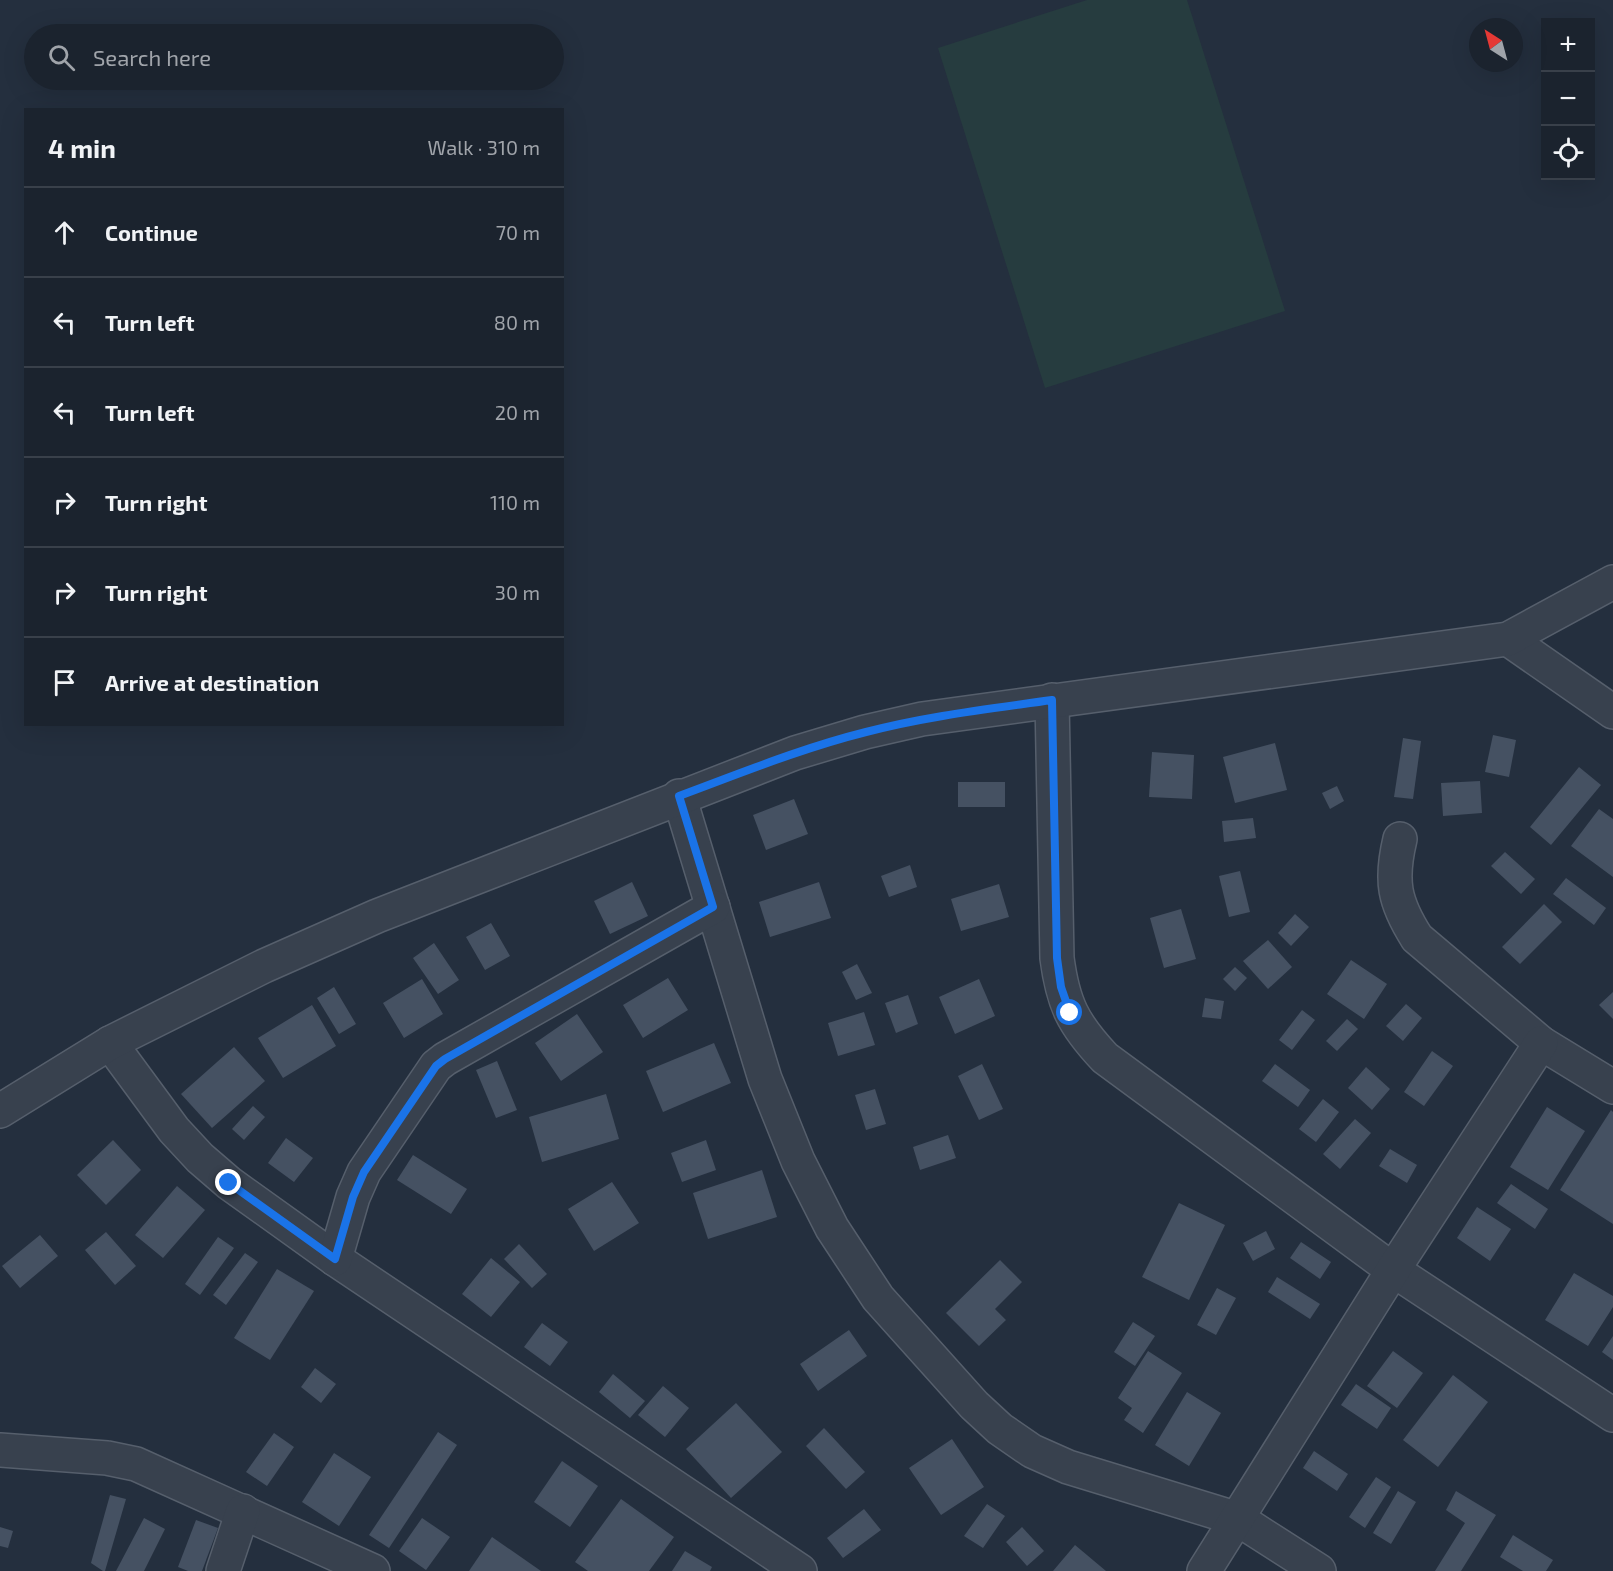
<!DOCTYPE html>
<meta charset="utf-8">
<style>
:root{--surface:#1b232e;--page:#282f3a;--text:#f1f3f6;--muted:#a0a4aa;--line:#39404a}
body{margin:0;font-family:"Exo 2",sans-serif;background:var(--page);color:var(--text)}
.controls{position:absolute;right:18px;top:18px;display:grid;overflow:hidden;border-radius:0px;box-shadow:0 6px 24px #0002}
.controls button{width:54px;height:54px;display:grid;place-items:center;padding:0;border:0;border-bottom:2px solid var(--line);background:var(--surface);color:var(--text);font:30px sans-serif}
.compass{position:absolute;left:1469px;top:18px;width:54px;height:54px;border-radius:50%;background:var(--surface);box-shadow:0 6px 24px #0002;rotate:324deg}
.stop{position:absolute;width:18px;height:18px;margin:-14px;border:4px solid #1a73e8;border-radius:50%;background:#fff}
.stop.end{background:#1a73e8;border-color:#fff;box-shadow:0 2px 6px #0008}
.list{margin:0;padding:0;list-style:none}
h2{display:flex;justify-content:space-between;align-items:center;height:78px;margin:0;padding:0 24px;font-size:26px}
h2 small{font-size:20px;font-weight:400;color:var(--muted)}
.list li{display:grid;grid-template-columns:39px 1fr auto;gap:18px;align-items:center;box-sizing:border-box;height:90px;padding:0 24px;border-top:2px solid var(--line)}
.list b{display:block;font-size:22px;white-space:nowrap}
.list em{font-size:20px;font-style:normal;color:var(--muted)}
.icon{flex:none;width:33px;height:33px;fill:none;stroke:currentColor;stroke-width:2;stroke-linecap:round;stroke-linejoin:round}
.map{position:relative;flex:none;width:1613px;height:1571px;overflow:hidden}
.search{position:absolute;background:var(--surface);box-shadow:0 6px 24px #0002;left:24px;top:24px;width:540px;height:66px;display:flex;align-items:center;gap:15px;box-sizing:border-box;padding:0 21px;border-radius:33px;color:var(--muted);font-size:22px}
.panel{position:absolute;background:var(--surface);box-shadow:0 6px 24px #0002;left:24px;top:108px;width:540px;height:618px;border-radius:0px}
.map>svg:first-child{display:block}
</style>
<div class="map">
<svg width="1613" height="1571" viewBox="0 0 1613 1571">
<rect width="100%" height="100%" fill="#242f3e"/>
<path fill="#263c3f" d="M 1087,0 L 1187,0 L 1285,311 L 1045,388 L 938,48 Z"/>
<g fill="#455162">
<path d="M 1493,735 L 1516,740 L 1509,777 L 1485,772 Z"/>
<path d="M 1403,738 L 1421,741 L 1413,799 L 1394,797 Z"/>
<path d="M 1275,743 L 1287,790 L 1235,803 L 1223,757 Z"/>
<path d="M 1152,752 L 1194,755 L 1192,799 L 1149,797 Z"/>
<path d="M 1579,767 L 1601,785 L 1551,845 L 1530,827 Z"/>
<path d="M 1480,781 L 1482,813 L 1443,816 L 1441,783 Z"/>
<rect x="958" y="782" width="47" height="25"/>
<path d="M 1337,786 L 1344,801 L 1330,809 L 1322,793 Z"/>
<path d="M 794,799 L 808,834 L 766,850 L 753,815 Z"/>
<path d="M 1599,809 L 1613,819 L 1613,877 L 1571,846 Z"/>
<path d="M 1253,818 L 1256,838 L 1224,842 L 1222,821 Z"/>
<path d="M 1505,852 L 1535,879 L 1521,894 L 1491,866 Z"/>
<path d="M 910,865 L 917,887 L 889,897 L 881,876 Z"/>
<path d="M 1240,871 L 1250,912 L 1229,917 L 1219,876 Z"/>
<path d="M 1566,878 L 1606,908 L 1594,925 L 1553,894 Z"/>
<path d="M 632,882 L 648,916 L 610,934 L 594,901 Z"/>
<path d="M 819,882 L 831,918 L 770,937 L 759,902 Z"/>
<path d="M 999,884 L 1009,917 L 961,931 L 951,899 Z"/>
<path d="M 1544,904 L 1562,922 L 1520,964 L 1502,947 Z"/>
<path d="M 1181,909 L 1196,959 L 1164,968 L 1150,918 Z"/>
<path d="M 1295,914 L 1309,927 L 1291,946 L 1278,933 Z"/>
<path d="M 491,923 L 510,956 L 485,970 L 466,937 Z"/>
<path d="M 1268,940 L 1292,967 L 1268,989 L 1243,961 Z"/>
<path d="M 434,943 L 459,980 L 438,994 L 413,958 Z"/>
<path d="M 1351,960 L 1387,984 L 1364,1019 L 1327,994 Z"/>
<path d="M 857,964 L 872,993 L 856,1000 L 842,972 Z"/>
<path d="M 1235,967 L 1247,978 L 1235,991 L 1223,979 Z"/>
<path d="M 668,978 L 688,1010 L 643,1038 L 623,1005 Z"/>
<path d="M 422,979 L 443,1014 L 404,1038 L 383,1003 Z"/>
<path d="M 979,979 L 995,1016 L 955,1034 L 939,997 Z"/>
<path d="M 334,987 L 356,1024 L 339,1034 L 317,998 Z"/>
<path d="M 1613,992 L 1613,1019 L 1599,1005 Z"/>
<path d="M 908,995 L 918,1024 L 896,1033 L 885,1003 Z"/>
<path d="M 1205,998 L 1224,1001 L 1221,1019 L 1202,1017 Z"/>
<path d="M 1406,1004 L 1422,1018 L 1403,1041 L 1386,1026 Z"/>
<path d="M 312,1005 L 336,1046 L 283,1078 L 258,1038 Z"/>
<path d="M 1302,1010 L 1315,1020 L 1292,1050 L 1279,1040 Z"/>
<path d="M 864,1012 L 875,1045 L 838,1056 L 828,1023 Z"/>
<path d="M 577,1014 L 603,1052 L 561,1081 L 535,1043 Z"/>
<path d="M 1347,1019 L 1358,1029 L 1337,1051 L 1326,1041 Z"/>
<path d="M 714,1043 L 731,1083 L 663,1112 L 646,1071 Z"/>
<path d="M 234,1047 L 265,1081 L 212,1128 L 181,1094 Z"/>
<path d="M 1432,1051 L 1453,1066 L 1424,1106 L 1404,1092 Z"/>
<path d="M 497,1061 L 517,1110 L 496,1118 L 476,1070 Z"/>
<path d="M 982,1064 L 1003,1109 L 979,1120 L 958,1076 Z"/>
<path d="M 1275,1064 L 1310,1090 L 1298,1107 L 1262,1081 Z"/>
<path d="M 1366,1067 L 1390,1089 L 1372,1110 L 1348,1088 Z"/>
<path d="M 875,1089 L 886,1124 L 866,1130 L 855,1095 Z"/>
<path d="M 606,1094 L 619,1139 L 542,1162 L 529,1117 Z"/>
<path d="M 1323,1099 L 1339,1112 L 1316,1142 L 1299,1129 Z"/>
<path d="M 253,1106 L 265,1117 L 244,1140 L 232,1129 Z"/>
<path d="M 1547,1107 L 1585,1131 L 1548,1190 L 1510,1167 Z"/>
<path d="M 1611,1110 L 1613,1112 L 1613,1224 L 1560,1190 Z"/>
<path d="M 1355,1119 L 1371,1133 L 1340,1169 L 1323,1154 Z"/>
<path d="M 948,1135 L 956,1158 L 920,1170 L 913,1147 Z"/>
<path d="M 286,1138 L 313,1158 L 294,1182 L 268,1163 Z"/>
<path d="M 113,1140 L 141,1170 L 106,1205 L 77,1175 Z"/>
<path d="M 706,1140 L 716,1170 L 682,1182 L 671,1153 Z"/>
<path d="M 1390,1149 L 1417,1165 L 1407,1183 L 1379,1166 Z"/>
<path d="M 413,1155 L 467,1189 L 451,1214 L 397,1180 Z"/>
<path d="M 762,1170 L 777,1217 L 708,1239 L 693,1193 Z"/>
<path d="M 612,1182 L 639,1223 L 594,1251 L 568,1209 Z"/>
<path d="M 1511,1184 L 1548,1209 L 1535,1229 L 1497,1203 Z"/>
<path d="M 177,1186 L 205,1210 L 163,1258 L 135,1235 Z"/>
<path d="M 1179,1203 L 1225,1225 L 1189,1300 L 1142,1277 Z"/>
<path d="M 1477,1207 L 1511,1229 L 1490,1261 L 1457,1238 Z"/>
<path d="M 1266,1231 L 1275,1249 L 1253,1261 L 1243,1243 Z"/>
<path d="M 106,1232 L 136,1266 L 115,1285 L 85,1250 Z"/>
<path d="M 40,1235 L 58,1256 L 20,1288 L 2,1266 Z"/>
<path d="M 218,1237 L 234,1248 L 200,1295 L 185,1284 Z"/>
<path d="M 1301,1242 L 1331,1262 L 1320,1279 L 1290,1258 Z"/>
<path d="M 519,1244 L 547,1274 L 532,1288 L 504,1259 Z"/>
<path d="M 245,1253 L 258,1262 L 226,1305 L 213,1295 Z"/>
<path d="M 491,1258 L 520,1282 L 491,1317 L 462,1294 Z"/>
<path d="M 1000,1260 L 1022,1282 L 995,1309 L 1006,1320 L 979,1346 L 946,1313 Z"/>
<path d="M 277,1269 L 314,1291 L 270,1360 L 234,1338 Z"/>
<path d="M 1574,1273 L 1613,1296 L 1613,1307 L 1588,1346 L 1545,1320 Z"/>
<path d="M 1277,1277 L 1320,1304 L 1310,1319 L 1268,1292 Z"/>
<path d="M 1217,1288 L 1236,1298 L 1216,1335 L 1197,1325 Z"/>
<path d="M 1133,1322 L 1155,1336 L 1135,1366 L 1114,1352 Z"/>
<path d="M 542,1323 L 568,1342 L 550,1366 L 524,1347 Z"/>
<path d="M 849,1330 L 867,1356 L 818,1391 L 800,1364 Z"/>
<path d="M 1613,1336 L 1613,1360 L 1602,1352 Z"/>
<path d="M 1148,1351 L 1182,1373 L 1143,1433 L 1124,1420 L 1132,1408 L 1118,1398 Z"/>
<path d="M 1393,1351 L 1423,1373 L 1397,1408 L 1367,1386 Z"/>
<path d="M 315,1368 L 336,1384 L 321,1403 L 301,1387 Z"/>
<path d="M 613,1374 L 645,1401 L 630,1418 L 599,1392 Z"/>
<path d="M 1453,1375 L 1488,1402 L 1438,1467 L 1403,1440 Z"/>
<path d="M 1356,1384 L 1391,1408 L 1377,1429 L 1341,1405 Z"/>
<path d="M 663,1386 L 689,1408 L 665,1437 L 638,1415 Z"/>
<path d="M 1187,1392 L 1221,1413 L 1189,1466 L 1155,1445 Z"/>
<path d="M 736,1403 L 782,1452 L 731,1498 L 686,1449 Z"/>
<path d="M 824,1428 L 865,1472 L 846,1489 L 806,1446 Z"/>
<path d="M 438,1432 L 457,1445 L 389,1548 L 369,1535 Z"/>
<path d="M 274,1433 L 294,1447 L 267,1486 L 246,1472 Z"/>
<path d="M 952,1439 L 984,1487 L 941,1515 L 909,1468 Z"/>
<path d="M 1314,1451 L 1348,1474 L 1337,1491 L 1303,1468 Z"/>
<path d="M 334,1453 L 371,1477 L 339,1526 L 302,1502 Z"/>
<path d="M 562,1461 L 598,1486 L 570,1527 L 534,1502 Z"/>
<path d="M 1376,1477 L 1391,1487 L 1365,1528 L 1349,1517 Z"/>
<path d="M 1398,1491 L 1416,1502 L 1391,1544 L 1373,1533 Z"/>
<path d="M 1456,1491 L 1496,1515 L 1461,1571 L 1435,1571 L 1465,1523 L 1446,1510 Z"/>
<path d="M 110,1495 L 126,1499 L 105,1571 L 103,1571 L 91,1563 Z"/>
<path d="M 621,1499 L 674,1537 L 649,1571 L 588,1571 L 575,1562 Z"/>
<path d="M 987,1504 L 1005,1516 L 983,1548 L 964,1536 Z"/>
<path d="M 864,1509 L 881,1530 L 843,1558 L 827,1538 Z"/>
<path d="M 144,1518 L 165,1529 L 144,1571 L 116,1571 Z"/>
<path d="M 422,1518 L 450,1537 L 426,1570 L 399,1551 Z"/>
<path d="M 196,1520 L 218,1528 L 202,1571 L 188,1571 L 178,1567 Z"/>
<path d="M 0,1527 L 13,1531 L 8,1548 L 0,1546 Z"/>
<path d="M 1022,1527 L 1044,1551 L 1027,1566 L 1006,1542 Z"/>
<path d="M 1513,1535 L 1553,1560 L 1546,1571 L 1523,1571 L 1500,1557 Z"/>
<path d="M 492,1537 L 541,1571 L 469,1571 Z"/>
<path d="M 1075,1545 L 1106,1571 L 1053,1571 Z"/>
<path d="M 685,1551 L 712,1567 L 710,1571 L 672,1571 Z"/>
</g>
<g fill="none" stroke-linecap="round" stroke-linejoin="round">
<g stroke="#565f6c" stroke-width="36">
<g id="minor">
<path d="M 1508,639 L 1613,712"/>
<path d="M 1052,700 L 1057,958 C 1063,1004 1073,1024 1105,1058 L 1393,1270 L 1613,1415"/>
<path d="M 679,796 L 765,1079 L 798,1161 L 832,1228 L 878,1298 L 974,1405 L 1000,1429 L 1032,1451 L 1068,1467 L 1238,1519 L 1319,1571"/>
<path d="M 1400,839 C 1390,881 1394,902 1417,938 L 1541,1043 L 1613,1087"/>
<path d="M 110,1043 L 174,1130 L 200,1158 L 229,1183 L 335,1259 L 800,1571"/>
<path d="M 0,1111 L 110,1043 L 264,966 L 377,916 L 795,753 L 865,732 L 922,719 L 1508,639 L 1613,582"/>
<path d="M 335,1259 L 353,1197 L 364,1172 L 436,1066 L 445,1059 L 713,907"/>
<path d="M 0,1450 L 107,1458 L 136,1464 L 373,1571"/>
<path d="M 223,1571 L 243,1511"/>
<path d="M 1204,1571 L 1393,1270 L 1541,1043"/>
</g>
</g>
<use href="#minor" stroke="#38414e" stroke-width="33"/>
</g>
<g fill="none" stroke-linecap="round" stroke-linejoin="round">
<path stroke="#1a73e8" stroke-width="8" d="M 229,1183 L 335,1259 L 353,1197 L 364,1172 L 436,1066 L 445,1059 L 713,907 L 679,796 C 741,773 802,748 866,732 C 927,716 989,709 1052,700 L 1057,958 L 1061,987 L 1070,1013"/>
</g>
</svg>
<div class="controls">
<button>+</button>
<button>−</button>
<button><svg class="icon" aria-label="locate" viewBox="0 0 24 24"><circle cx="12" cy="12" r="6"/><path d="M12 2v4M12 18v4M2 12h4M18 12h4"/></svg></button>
</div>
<svg class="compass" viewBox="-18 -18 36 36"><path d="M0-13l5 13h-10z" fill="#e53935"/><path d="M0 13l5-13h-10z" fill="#a0a4aa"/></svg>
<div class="stop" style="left:1070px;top:1013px"></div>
<div class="stop end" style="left:229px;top:1183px"></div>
<div class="search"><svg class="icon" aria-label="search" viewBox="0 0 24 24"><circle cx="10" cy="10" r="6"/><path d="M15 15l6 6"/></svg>Search here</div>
<section class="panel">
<h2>4 min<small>Walk · 310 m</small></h2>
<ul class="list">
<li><svg class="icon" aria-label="ahead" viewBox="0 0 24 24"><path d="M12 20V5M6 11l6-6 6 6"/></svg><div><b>Continue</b></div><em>70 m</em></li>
<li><svg class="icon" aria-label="left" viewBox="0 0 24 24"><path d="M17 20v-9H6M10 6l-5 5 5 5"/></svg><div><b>Turn left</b></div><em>80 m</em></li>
<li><svg class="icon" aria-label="left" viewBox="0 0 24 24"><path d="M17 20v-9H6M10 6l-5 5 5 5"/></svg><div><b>Turn left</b></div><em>20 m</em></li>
<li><svg class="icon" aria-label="right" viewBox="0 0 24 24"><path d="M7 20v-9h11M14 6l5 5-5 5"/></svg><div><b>Turn right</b></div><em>110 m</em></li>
<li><svg class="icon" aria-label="right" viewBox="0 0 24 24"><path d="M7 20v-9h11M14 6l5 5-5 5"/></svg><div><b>Turn right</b></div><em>30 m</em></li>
<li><svg class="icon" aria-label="arrive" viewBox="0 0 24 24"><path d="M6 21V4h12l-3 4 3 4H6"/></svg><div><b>Arrive at destination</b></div></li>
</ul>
</section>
</div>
